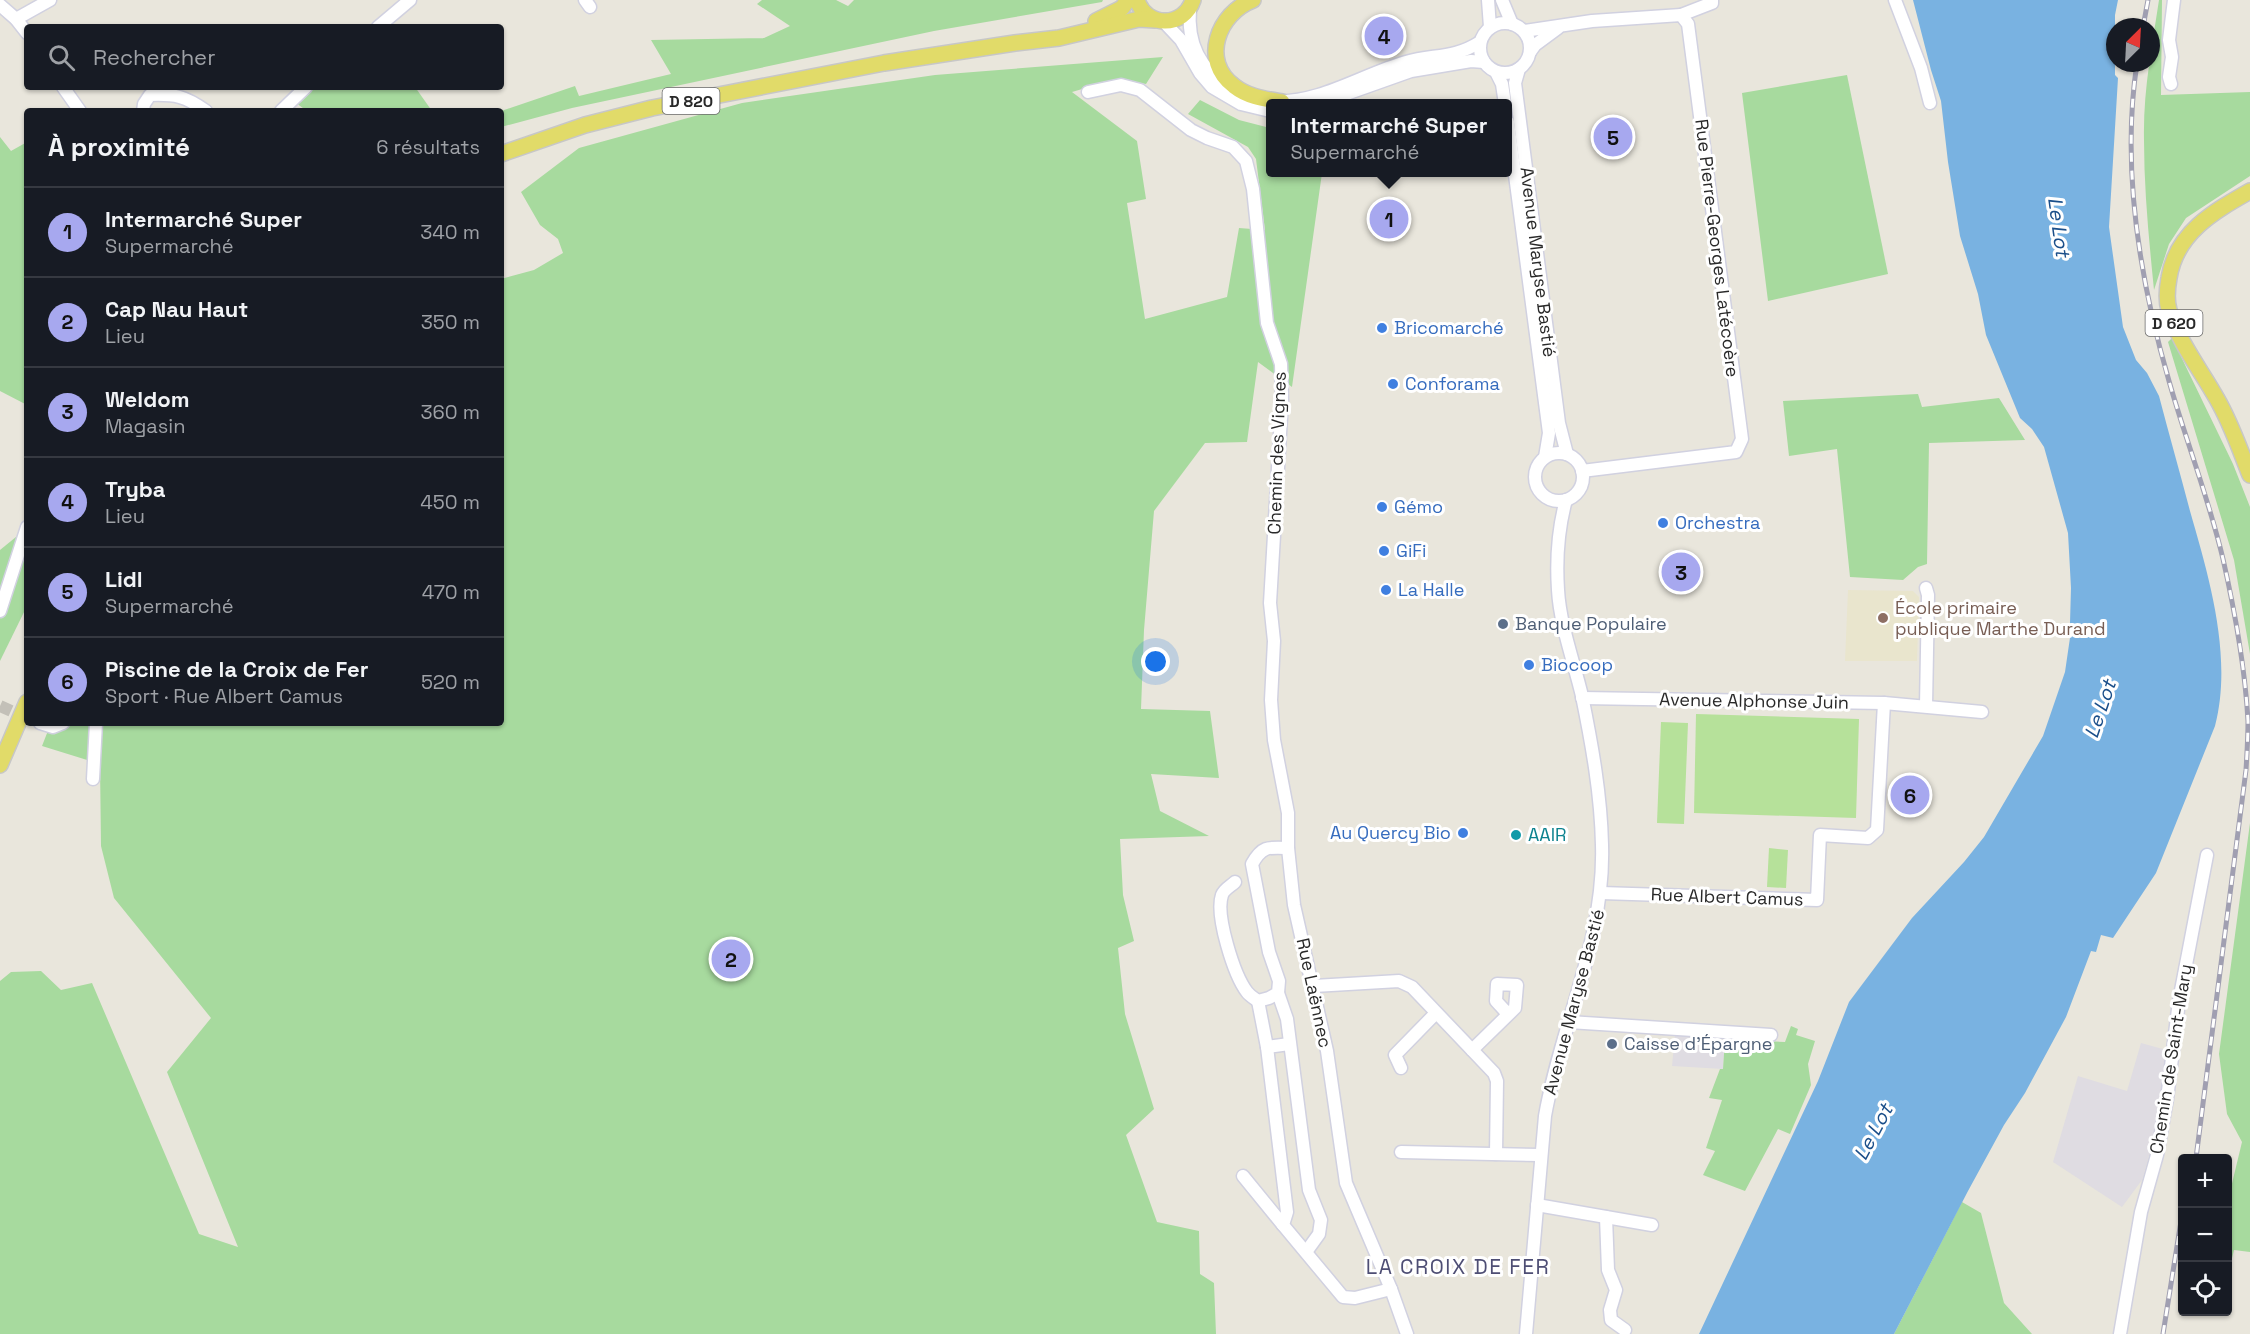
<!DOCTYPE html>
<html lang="fr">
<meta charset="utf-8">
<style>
:root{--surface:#171b24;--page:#242831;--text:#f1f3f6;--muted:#9ea1a6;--line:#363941;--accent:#a7a8ef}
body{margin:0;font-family:"Space Grotesk",sans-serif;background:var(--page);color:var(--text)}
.controls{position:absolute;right:18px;bottom:18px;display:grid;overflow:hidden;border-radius:6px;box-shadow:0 2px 4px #0004}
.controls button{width:54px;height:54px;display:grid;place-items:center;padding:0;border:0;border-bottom:2px solid var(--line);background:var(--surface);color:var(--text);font:30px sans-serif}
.compass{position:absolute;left:2106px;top:18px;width:54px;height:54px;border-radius:50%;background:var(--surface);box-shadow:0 2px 4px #0004;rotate:24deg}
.you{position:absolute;left:1156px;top:662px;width:21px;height:21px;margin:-15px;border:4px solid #fff;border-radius:50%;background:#1a73e8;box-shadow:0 0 0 9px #1a73e833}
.badge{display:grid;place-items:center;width:39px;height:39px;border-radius:50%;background:var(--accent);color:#111;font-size:20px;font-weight:700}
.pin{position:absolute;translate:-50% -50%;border:3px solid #fff;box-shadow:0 2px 6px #0006}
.popup{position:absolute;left:1266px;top:99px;width:246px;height:78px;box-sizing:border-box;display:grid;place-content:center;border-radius:6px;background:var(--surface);filter:drop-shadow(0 2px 4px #0005);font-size:20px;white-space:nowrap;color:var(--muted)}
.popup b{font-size:22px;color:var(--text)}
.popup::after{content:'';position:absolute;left:50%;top:100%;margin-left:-12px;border:12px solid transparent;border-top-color:var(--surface)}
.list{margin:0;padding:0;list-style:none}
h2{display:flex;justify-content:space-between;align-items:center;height:78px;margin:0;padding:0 24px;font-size:26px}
h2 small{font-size:20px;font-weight:400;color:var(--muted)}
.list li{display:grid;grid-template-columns:39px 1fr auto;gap:18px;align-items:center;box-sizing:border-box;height:90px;padding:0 24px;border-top:2px solid var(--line)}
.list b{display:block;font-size:22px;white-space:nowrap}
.list p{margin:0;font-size:20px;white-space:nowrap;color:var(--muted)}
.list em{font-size:20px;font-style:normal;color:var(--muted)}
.icon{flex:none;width:33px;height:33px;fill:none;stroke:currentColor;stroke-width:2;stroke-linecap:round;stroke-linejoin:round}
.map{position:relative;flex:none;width:2250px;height:1334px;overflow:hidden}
.search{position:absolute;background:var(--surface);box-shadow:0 2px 4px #0004;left:24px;top:24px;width:480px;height:66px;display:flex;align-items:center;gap:15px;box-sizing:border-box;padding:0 21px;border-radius:6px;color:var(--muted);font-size:22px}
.panel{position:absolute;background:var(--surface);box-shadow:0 2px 4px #0004;left:24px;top:108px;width:480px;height:618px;border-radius:6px}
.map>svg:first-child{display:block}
</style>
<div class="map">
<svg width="2250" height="1334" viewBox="0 0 2250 1334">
<rect width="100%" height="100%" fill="#e9e6dc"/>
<g fill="#dfdce2">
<path d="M 1675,1035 L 1725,1041 L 1723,1069 L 1672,1066 Z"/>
<path d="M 2141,1043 L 2170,1051 L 2163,1105 L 2142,1180 L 2122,1207 L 2053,1162 L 2078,1076 L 2127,1091 Z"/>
</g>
<path fill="#e9e5cd" d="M 1848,590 L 1913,591 L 1919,597 L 1917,661 L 1845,661 Z"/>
<g fill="#a7da9e">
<path d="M 762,0 L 836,0 L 848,6 L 854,0 L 1103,0 L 1102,2 L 934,31 L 572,108 L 501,127 L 501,111 L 575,86 L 579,96 L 671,74 L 651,40 L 764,38 L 790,26 L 757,4 Z"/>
<path d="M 2159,0 L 2162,0 L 2161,95 L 2250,92 L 2250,176 L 2186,218 L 2169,244 L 2154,290 C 2149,240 2144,190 2144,140 C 2143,91 2152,47 2159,0 Z"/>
<path d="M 1163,57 L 1146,84 L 1116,79 L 1072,92 L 1137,141 L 1146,199 L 1127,203 L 1145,319 L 1227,297 L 1239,228 L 1265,230 L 1256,159 L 1248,147 L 1188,114 L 1200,100 L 1239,120 L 1270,128 L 1270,172 L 1322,173 L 1292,387 L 1258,362 L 1247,442 L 1205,443 L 1154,511 L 1144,630 L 1141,709 L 1210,711 L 1219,778 L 1151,774 L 1160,811 L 1209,836 L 1120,839 L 1123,895 L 1134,941 L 1118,948 L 1125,1014 L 1154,1109 L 1126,1135 L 1157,1222 L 1199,1231 L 1200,1274 L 1214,1283 L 1216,1334 L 0,1334 L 0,981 L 11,972 L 41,971 L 61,990 L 92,983 L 199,1234 L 238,1247 L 167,1072 L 211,1018 L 114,898 L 101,846 L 100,764 L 42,746 L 51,723 L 501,723 L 501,279 L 534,270 L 563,253 L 558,239 L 540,225 L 521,192 L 579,148 L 742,103 L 935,75 Z"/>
<path d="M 1847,75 L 1888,274 L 1768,301 L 1742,93 Z"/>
<path d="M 312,87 L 415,87 L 432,111 L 307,111 L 296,103 Z"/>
<path d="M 0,137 L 11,151 L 27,142 L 27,405 L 0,391 Z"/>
<path d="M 2172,338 L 2233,464 L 2250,507 L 2250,654 L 2234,560 L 2168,342 Z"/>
<path d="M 1918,394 L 1922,407 L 1999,398 L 2025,440 L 1929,443 L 1927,564 L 1918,567 L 1903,580 L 1850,577 L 1837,449 L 1789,456 L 1783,401 Z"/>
<path d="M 27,528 L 27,606 L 0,661 L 0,550 Z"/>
<path d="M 2250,823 L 2250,1252 L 2234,1250 L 2228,1275 L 2228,1200 L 2242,1142 L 2227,1114 L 2219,1054 Z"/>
<path d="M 1791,1026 L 1798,1029 L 1796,1035 L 1815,1041 L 1808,1064 L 1811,1085 L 1790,1134 L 1778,1129 L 1745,1191 L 1703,1175 L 1715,1151 L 1706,1148 L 1722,1100 L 1709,1098 L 1720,1069 L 1723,1069 L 1725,1039 L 1785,1042 Z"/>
<path d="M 1962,1202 L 1981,1213 L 2004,1303 L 2032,1334 L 1894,1334 Z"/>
</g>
<g fill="#b6e19a">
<path d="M 1696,714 L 1859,719 L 1856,818 L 1694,813 Z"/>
<path d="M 1661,722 L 1688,723 L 1684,824 L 1657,823 Z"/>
<path d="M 1769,848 L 1788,850 L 1786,888 L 1767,887 Z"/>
</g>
<path fill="#79b2e1" d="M 1913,0 L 2118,0 L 2115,15 L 2115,75 L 2118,78 L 2109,227 L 2123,327 L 2136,360 L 2147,373 L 2159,396 C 2169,434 2180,473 2190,511 C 2209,577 2233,657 2215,726 L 2156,873 L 2113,938 L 2101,935 L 2096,952 L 2091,951 L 2066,1017 L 2025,1093 L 2004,1125 L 1968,1191 L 1894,1334 L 1699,1334 L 1818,1081 L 1849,1002 L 1912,918 L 1964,862 L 1984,837 L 2043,736 L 2065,672 L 2072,624 L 2070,623 L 2071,588 L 2068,533 L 2044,447 L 2032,429 L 2020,418 L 1986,335 L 1978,294 L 1960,236 L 1948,162 L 1941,101 L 1931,70 Z"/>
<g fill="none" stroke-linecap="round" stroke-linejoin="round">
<path stroke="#c3c0b8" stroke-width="12" stroke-dasharray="12 6" stroke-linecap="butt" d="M 0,706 L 27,718"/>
<g stroke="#d1d1e0" stroke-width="15">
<g id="minor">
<path d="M 585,0 L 590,7"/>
<path d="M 1488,0 L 1490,27"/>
<path d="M 1502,0 L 1512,24"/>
<path d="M 1895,0 L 1921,68 L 1930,103"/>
<path d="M 0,5 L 16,19 L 27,33"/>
<path d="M 1190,9 C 1187,44 1200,68 1229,89"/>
<path d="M 1681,15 L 1712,3 L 1712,0"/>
<path d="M 16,19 L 50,0"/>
<path d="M 1164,22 L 1181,40 L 1200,73 L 1212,87 L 1241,104 L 1270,111"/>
<circle cx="1505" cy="48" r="25"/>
<path d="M 378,27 L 410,0"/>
<path d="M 1524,31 L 1592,21 L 1681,15 L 1688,24 L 1742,439 L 1736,452 L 1582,471"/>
<path d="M 1530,52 L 1535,45 L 1558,28"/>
<path d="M 1519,69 L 1515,83 L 1559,423 L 1567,454"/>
<path d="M 1496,72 L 1502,84 L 1505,104"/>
<path d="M 2171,84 L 2169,77 L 2172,57 L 2169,40 L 2174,0"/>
<path d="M 63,87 L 80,111"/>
<path d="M 1088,92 L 1121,85 L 1140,90 L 1191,130 L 1207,138 L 1233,147 L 1246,161 L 1253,189 L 1267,323 L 1281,364 L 1282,400 L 1270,603 L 1274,641 L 1271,700 L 1274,740 L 1288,813 L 1288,848 L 1294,905 L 1327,1051 L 1346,1183 L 1391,1289 L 1407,1334"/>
<path d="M 1274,101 C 1319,104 1363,74 1406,62 C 1434,54 1453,59 1480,42"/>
<path d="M 1318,104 L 1411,71 L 1471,61 L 1484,62"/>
<path d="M 143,111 L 144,104 L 150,95 C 175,94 185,96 206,111"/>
<path d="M 281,111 L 306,87"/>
<path d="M 1508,122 L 1549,433 L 1545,457"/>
<circle cx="1559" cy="477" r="24"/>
<path d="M 1926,588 L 1928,595 L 1926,706"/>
<path d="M 0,611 L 27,527"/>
<path d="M 1582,698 L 1884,703 L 1982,712"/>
<path d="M 40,723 L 53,727 L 63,723"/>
<path d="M 93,779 L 96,723"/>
<path d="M 1235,882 C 1231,886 1224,889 1222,895 C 1215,915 1234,975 1247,992 C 1250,996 1254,998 1258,1001 L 1269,998 L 1278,993 L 1279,981 L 1269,952 L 1252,864 C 1262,846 1268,847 1288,848"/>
<path d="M 1601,893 L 1817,900 L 1820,835 L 1868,838 L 1877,830 L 1884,703"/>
<path d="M 1314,986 L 1399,981 L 1412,987 L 1494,1073 L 1497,1081 L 1496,1154"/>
<path d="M 1278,993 L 1287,1019 L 1309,1190 L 1321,1220 L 1319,1234 L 1306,1252"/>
<path d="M 1258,1001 L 1267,1047"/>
<path d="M 1569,1022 L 1771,1035"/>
<path d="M 1289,1044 L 1267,1047 L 1287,1212 L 1283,1225 L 1343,1297 L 1355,1298 L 1391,1289"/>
<path d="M 1472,1050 L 1515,1008 L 1517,985 L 1497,984 L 1496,1001 L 1508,1014"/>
<path d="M 1401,1068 L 1395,1055 L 1436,1013"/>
<path d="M 1401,1152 L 1540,1155"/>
<path d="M 1243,1176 L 1283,1225"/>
<path d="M 1537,1205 L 1652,1225"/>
<path d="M 1606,1217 L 1608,1270 L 1616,1290 L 1610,1310 L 1611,1320 L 1625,1330"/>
<path d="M 1526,1334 L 1545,1116 C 1561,1024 1605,940 1602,845 C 1601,795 1592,745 1582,696 C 1574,662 1560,625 1558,590 C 1556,559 1558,529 1566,500"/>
<path d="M 2120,1334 L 2141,1212 L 2157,1155 L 2167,1099 L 2179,1001 L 2207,855"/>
</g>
</g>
<g stroke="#c7c7c7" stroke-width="18">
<g id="major">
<path d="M 1137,0 C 1146,28 1184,28 1193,0"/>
<path d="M 1253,0 C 1218,13 1200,61 1234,86 C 1248,97 1264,99 1282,102"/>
<path d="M 1096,21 L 1122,8 L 1128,0"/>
<path d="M 501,154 L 585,125 L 652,108 L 884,63 L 1015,43 L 1059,38 L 1139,19 L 1155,20"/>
<path d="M 2250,191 C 2213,212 2176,233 2169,278 C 2167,289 2166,300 2169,310 C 2179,343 2201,370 2217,399 C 2231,423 2240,450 2250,475"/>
<path d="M 0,765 L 27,702"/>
</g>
</g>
<use href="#minor" stroke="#fff" stroke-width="12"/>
<use href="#major" stroke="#e1db69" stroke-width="15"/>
<g stroke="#a09fb1" stroke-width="5">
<g id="rail">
<path d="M 2143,27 L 2148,0"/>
<path d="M 2137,63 C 2121,167 2140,281 2169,381 C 2186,441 2209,499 2223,559 C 2235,612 2245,667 2248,721 C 2248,737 2247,754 2246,770 L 2196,1158"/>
<path d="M 2163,1334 L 2182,1215"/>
</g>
</g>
<use href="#rail" stroke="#fff" stroke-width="3" stroke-dasharray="9" stroke-linecap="butt"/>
</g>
<g fill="#3f7fe0" stroke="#fff" stroke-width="2">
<circle cx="1382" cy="328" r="6"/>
<circle cx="1393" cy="384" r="6"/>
<circle cx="1382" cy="507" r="6"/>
<circle cx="1663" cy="523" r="6"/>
<circle cx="1384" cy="551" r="6"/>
<circle cx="1386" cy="590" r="6"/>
<circle cx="1529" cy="665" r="6"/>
<circle cx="1463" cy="833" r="6"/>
</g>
<circle fill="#8d6e63" stroke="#fff" stroke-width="2" cx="1883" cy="618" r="6"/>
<g fill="#5c6f8a" stroke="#fff" stroke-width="2">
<circle cx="1503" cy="624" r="6"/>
<circle cx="1612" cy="1044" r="6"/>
</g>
<circle fill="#0f9aa8" stroke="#fff" stroke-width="2" cx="1516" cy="835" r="6"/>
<g text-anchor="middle" stroke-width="6" stroke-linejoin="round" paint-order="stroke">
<g fill="#fff" stroke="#696969" stroke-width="1.5">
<rect x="662.5" y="88" width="57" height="26" rx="4.5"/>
<rect x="2145.5" y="310" width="57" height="26" rx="4.5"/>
</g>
<g font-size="16" font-weight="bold" fill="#292929">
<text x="691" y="107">D 820</text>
<text x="2174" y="329">D 620</text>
</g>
<g font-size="18" fill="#292929" stroke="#fff">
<text transform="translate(1717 248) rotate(83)" y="6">Rue Pierre-Georges Latécoère</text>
<text transform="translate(1538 262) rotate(83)" y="6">Avenue Maryse Bastié</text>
<text transform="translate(1277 453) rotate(-88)" y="6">Chemin des Vignes</text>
<text transform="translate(1754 701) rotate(1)" y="6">Avenue Alphonse Juin</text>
<text transform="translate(1727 897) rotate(2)" y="6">Rue Albert Camus</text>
<text transform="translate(1314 993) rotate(78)" y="6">Rue Laënnec</text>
<text transform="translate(1574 1002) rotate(-75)" y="6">Avenue Maryse Bastié</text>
<text transform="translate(2171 1059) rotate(-81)" y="6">Chemin de Saint-Mary</text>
</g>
<g font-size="18" fill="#366cbe" stroke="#fff" text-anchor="start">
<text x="1394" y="334">Bricomarché</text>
<text x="1405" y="390">Conforama</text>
<text x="1394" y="513">Gémo</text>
<text x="1675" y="529">Orchestra</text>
<text x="1396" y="557">GiFi</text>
<text x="1398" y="596">La Halle</text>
<text x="1541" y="671">Biocoop</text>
<text x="1451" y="839" text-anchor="end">Au Quercy Bio</text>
</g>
<g font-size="18" fill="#785e54" stroke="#fff" text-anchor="start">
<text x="1895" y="614">École primaire<tspan x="1895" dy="21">publique Marthe Durand</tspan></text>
</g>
<g font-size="18" fill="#4e5e75" stroke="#fff" text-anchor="start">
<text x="1515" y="630">Banque Populaire</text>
<text x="1624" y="1050">Caisse d'Épargne</text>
</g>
<g font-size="18" fill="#0d838f" stroke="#fff" text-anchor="start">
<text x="1528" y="841">AAIR</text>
</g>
<g font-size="20" font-style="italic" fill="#1b4f8a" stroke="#fff">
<text transform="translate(2059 227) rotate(82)" y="7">Le Lot</text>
<text transform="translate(2100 709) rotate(-71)" y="7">Le Lot</text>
<text transform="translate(1873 1132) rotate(-62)" y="7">Le Lot</text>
</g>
<g font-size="21" letter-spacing="1.5" fill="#4e4e74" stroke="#fff">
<text x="1458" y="1274">LA CROIX DE FER</text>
</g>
</g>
</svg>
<div class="controls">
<button>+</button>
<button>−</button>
<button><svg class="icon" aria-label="locate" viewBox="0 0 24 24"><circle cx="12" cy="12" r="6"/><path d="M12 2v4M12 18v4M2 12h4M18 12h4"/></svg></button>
</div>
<svg class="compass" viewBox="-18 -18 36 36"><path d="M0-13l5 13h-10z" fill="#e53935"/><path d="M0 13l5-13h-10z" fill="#9ea1a6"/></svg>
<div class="you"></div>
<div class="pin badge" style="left:1389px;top:219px">1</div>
<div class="popup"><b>Intermarché Super</b>Supermarché</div>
<div class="pin badge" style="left:731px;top:959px">2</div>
<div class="pin badge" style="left:1681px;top:572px">3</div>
<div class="pin badge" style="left:1384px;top:36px">4</div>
<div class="pin badge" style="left:1613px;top:137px">5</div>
<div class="pin badge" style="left:1910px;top:795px">6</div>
<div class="search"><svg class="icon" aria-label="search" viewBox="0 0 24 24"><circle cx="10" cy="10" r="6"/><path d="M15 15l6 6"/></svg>Rechercher</div>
<section class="panel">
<h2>À proximité<small>6 résultats</small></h2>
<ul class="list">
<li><span class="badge">1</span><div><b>Intermarché Super</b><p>Supermarché</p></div><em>340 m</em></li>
<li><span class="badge">2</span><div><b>Cap Nau Haut</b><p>Lieu</p></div><em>350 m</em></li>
<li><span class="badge">3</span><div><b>Weldom</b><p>Magasin</p></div><em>360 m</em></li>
<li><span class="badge">4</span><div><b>Tryba</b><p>Lieu</p></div><em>450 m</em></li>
<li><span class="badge">5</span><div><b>Lidl</b><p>Supermarché</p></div><em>470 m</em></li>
<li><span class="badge">6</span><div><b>Piscine de la Croix de Fer</b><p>Sport · Rue Albert Camus</p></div><em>520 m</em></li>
</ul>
</section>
</div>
